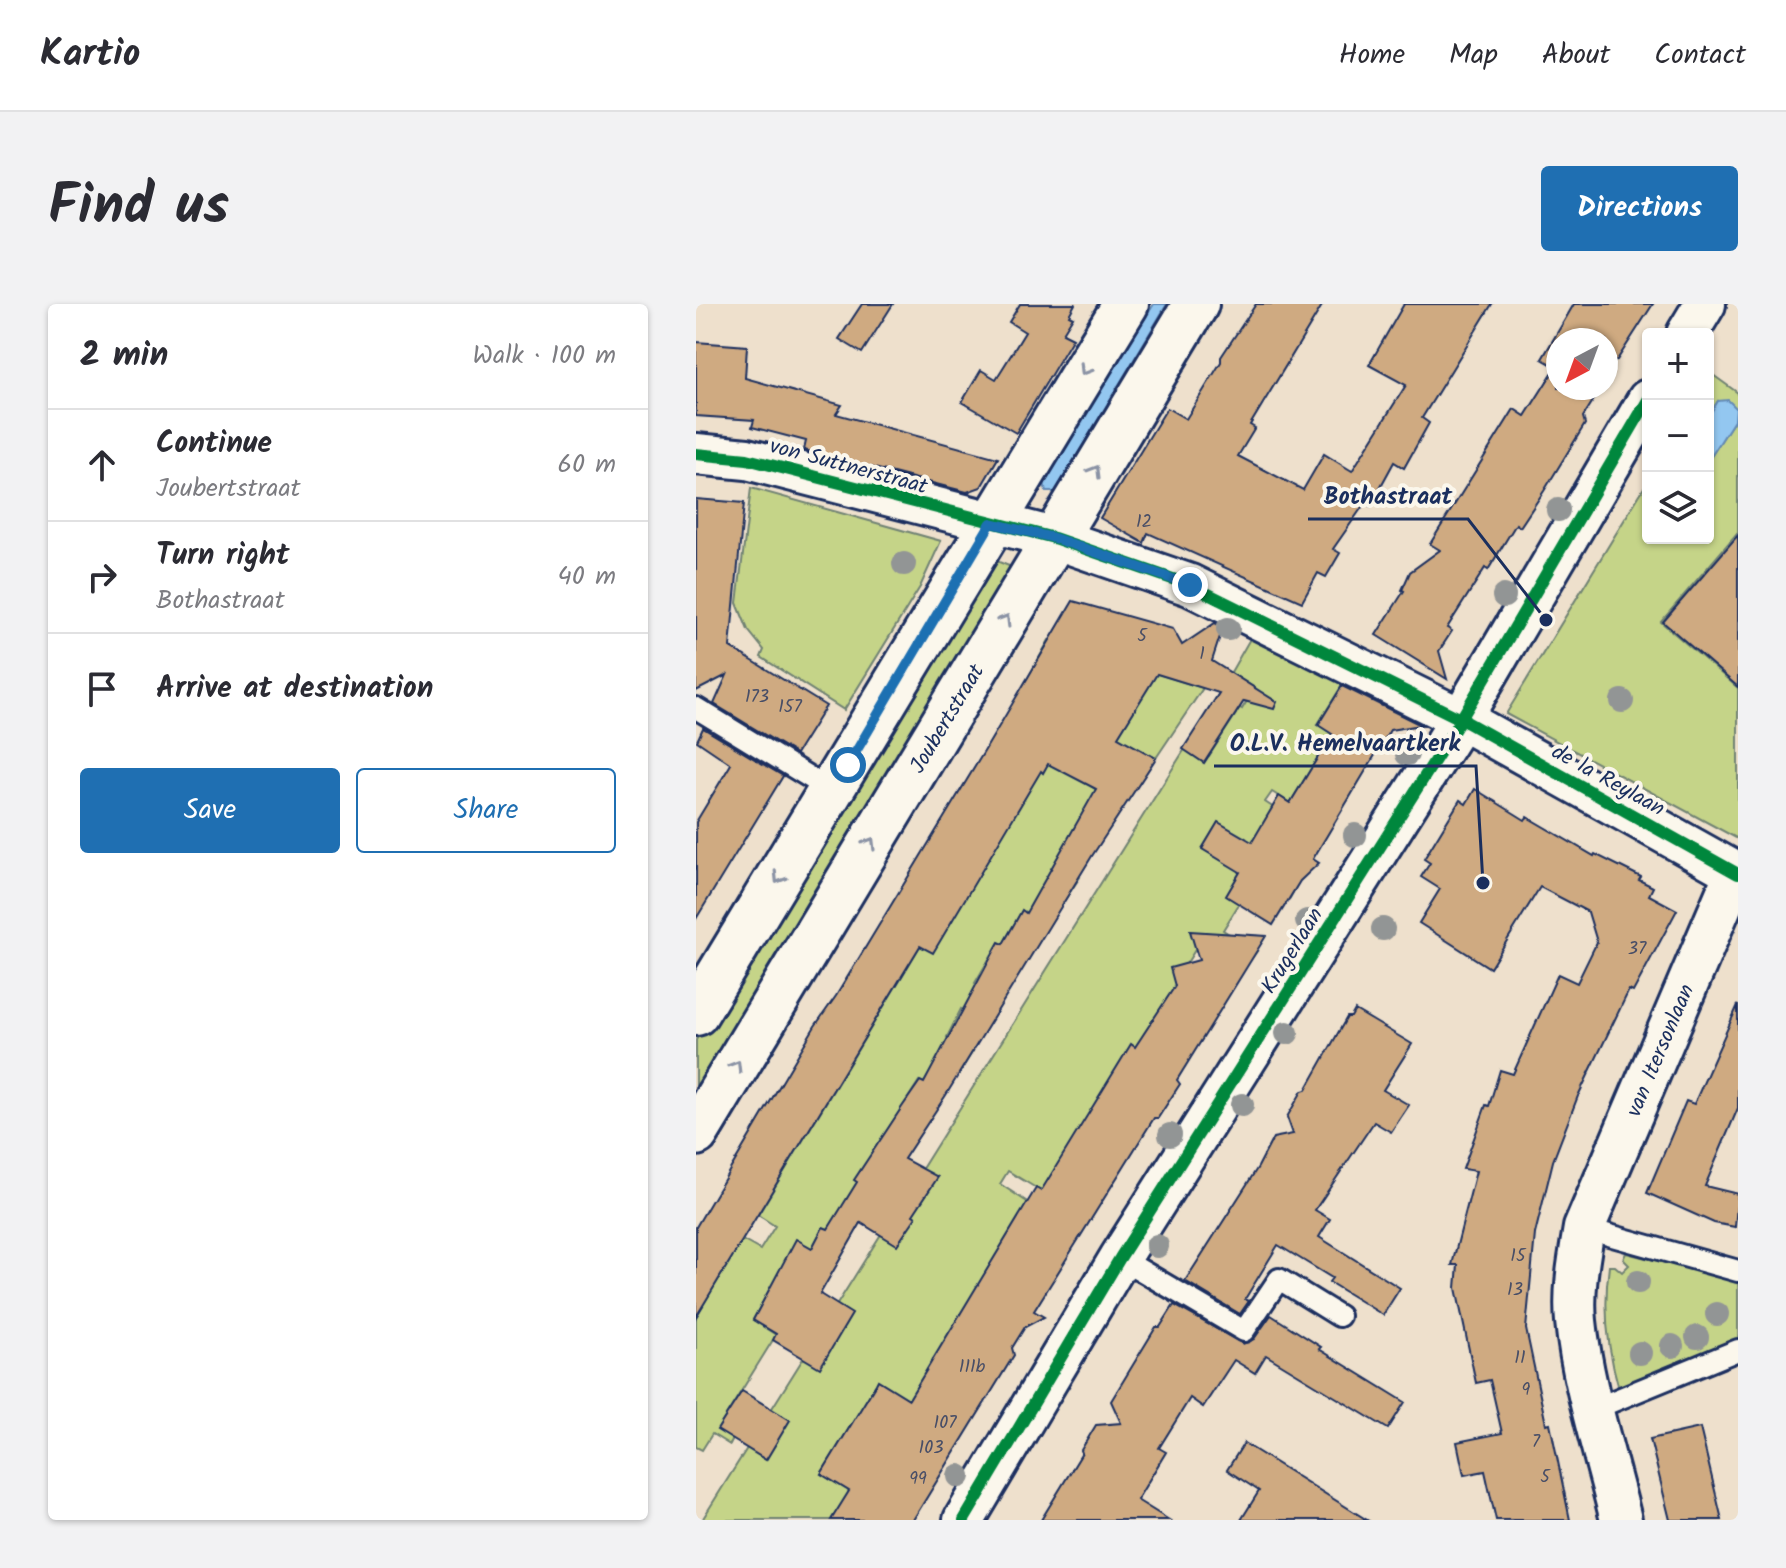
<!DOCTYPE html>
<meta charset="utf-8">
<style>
:root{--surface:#fff;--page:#f2f2f3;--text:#2b2b33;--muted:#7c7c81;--line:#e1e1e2;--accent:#1f6fb2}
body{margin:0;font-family:Kalam,sans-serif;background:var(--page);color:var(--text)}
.controls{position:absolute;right:24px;top:24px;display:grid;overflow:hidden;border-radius:8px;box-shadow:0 2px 6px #0004}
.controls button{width:72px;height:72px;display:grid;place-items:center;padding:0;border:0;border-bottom:2px solid var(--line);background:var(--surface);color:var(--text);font:40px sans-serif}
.compass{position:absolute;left:850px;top:24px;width:72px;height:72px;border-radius:50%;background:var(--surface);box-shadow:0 2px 6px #0004;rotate:221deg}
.stop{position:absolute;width:24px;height:24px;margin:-18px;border:6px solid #1f6fb2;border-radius:50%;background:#fff}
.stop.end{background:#1f6fb2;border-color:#fff;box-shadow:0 2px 8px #0008}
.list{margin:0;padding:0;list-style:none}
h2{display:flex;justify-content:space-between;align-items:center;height:104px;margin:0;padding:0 32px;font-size:34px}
h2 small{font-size:26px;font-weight:400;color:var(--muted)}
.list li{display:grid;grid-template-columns:52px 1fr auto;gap:24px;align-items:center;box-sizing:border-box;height:112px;padding:0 32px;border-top:2px solid var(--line)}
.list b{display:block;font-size:30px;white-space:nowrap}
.list p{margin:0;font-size:26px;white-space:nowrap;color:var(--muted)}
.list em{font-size:26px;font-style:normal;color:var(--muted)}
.actions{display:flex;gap:16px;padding:24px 32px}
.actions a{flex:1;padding:18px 0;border:2px solid var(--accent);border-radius:8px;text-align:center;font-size:28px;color:var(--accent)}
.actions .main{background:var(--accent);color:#fff}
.icon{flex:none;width:44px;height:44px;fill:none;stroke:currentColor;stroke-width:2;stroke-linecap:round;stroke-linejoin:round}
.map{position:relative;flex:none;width:1042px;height:1216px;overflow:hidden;border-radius:8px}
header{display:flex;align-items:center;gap:48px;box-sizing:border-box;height:112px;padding:0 40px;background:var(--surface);border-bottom:2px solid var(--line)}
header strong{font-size:38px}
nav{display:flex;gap:44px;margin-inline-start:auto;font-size:28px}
.intro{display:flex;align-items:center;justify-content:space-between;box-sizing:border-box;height:192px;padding:0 48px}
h1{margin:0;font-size:56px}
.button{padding:20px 36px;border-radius:8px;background:var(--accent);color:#fff;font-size:28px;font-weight:700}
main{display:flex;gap:48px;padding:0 48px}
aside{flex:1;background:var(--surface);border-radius:8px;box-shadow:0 2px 6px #0004}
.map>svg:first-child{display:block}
</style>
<header>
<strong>Kartio</strong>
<nav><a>Home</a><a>Map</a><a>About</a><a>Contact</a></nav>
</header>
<div class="intro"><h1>Find us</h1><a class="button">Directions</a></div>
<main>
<aside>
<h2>2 min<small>Walk · 100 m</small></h2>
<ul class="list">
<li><svg class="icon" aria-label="ahead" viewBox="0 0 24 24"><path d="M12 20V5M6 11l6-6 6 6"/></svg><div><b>Continue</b><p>Joubertstraat</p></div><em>60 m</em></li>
<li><svg class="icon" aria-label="right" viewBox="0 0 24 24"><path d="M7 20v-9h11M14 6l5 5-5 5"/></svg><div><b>Turn right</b><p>Bothastraat</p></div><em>40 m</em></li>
<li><svg class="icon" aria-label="arrive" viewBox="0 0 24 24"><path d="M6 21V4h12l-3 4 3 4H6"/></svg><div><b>Arrive at destination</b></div></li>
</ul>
<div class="actions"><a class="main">Save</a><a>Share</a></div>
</aside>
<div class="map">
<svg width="1042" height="1216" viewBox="0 0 1042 1216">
<rect width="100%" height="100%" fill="#eee0cc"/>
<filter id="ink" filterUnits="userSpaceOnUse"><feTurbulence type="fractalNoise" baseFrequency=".0125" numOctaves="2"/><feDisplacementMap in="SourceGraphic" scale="16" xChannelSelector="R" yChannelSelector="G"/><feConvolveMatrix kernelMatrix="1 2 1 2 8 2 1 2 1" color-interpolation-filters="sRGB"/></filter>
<g filter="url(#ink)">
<g fill="#c5d488" stroke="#708273" stroke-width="2" fill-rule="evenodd">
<path d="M 1017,71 L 1042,89 L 1042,228 L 965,318 L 1042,384 L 1042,535 L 810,410 L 952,177 L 952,234 L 1012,234 L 1012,157 L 1039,115 L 1022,97 L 1012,113 L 1012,78 Z"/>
<path d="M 55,184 L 245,237 L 224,283 L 148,406 L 65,353 L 68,346 L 52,326 L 41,299 Z"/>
<path d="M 298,256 L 328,268 L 0,809 L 0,736 L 169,458 Z"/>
<path d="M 555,333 L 650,375 L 622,420 L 636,430 L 594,499 L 576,488 L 569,498 L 587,510 L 602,579 L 594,594 L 546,566 L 543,600 L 527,626 L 561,647 L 554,657 L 521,635 L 507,633 L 481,675 L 492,682 L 446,747 L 436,741 L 215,1097 L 182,1077 L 125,1170 L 154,1188 L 135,1216 L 6,1216 L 492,440 L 513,452 L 540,410 L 519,396 ZM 538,371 L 559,384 L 546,405 L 525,391 ZM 522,518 L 550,534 L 533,561 L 506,545 ZM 312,867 L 345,887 L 336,901 L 304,880 Z"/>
<path d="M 353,336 L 507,384 L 460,454 L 430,438 L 410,460 L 396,483 L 405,488 L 360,558 L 384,573 L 367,599 L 330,609 L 326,607 L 307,640 L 303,638 L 279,679 L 306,696 L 292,721 L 265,705 L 251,733 L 277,747 L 262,771 L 241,757 L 228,779 L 223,777 L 159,876 L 184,893 L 132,925 L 127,923 L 113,950 L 66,999 L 57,1016 L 80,1031 L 23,1123 L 38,1133 L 34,1141 L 16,1130 L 6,1146 L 0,1143 L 0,1013 L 46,936 L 64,946 L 79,922 L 62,911 L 343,445 L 347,381 L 333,372 Z"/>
<path d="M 930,949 L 1042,977 L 1042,1037 L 923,1085 C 911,1044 907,1005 913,962 L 919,962 L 926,968 L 933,961 L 927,955 Z"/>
</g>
<g fill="#93c7f0" stroke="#638ab6" stroke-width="2">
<path d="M 458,0 L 471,0 L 359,188 L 350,188 L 348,178 L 357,162 Z"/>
<path d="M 1032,96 L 1040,104 L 1039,115 L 1012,157 L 1012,113 L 1022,97 Z"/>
</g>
<g fill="#cfaa81" stroke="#1b2f5e" stroke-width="2">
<path d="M 166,0 L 197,0 L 166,49 L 143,35 Z"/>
<path d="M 324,0 L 379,0 L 373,11 L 377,13 L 367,29 L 377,34 L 320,129 L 266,98 L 285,66 L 300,75 L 315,51 L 329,28 L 313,18 Z"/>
<path d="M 560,0 L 627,0 L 554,121 L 559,124 L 542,152 L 607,186 L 628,150 L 656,167 L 710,81 L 673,61 L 708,0 L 796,0 L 726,114 L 733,119 L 708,164 L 698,158 L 674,202 L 669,199 L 637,245 L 644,249 L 630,273 L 622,269 L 606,298 L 452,229 L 448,239 L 404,214 L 471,104 L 490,115 L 525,58 L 525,53 Z"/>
<path d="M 878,0 L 957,0 L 921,56 L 910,57 L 910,36 L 862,36 L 862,84 L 895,84 L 902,89 L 887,113 L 889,120 L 848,187 L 824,223 L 820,220 L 792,266 L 789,264 L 751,324 L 756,327 L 743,347 L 751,375 L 680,331 L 708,287 L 706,286 L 714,268 L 744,246 L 734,240 L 818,105 L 829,112 L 860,63 L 846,55 Z"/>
<path d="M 0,38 L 51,42 L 49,74 L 146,101 L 140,110 L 302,154 L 285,183 L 271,188 L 108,146 L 110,137 L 56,123 L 58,116 L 0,112 Z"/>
<path d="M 0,195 L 48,199 L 34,343 L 130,402 L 100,450 L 18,400 L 31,371 L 0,387 Z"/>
<path d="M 1042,231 L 1042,383 L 967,318 Z"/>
<path d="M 377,297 L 477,325 L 486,341 L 519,319 L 527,323 L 516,357 L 581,398 L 578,405 L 548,397 L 508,459 L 487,445 L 523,389 L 461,370 L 422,433 L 460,454 L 396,552 L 250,791 L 208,855 L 242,873 L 217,911 L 220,913 L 201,941 L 165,919 L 124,990 L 156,1010 L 124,1064 L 77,1036 L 80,1030 L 57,1016 L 100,935 L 116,944 L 127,923 L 132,925 L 161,878 L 158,876 L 206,803 L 224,777 L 228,779 L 303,638 L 307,640 L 326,606 L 330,609 L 400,485 L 352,460 L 347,469 L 345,467 L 237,649 L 224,642 L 0,1013 L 0,923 L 119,722 L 140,692 L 289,446 Z"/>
<path d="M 646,382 L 725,421 L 694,426 L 617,555 L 623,559 L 604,577 L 577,621 L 530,592 L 544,568 L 506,545 L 522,518 L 556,538 L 583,492 L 594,499 L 636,430 L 622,421 Z"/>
<path d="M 7,424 L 87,472 L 0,615 L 0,518 L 35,460 L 1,437 Z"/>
<path d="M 779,485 L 829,516 L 831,513 L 898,552 L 899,550 L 945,573 L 943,576 L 957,583 L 953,591 L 981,606 L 937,688 L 933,686 L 882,792 L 857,857 L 839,930 L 830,1025 L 850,1120 L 854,1119 L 874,1216 L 800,1216 L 789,1167 L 768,1171 L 761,1138 L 806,1129 L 794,1076 L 780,1079 L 760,984 L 762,961 L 756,961 L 780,867 L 767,865 L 790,801 L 793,802 L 804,766 L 817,770 L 862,670 L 881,679 L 901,638 L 892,608 L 844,583 L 794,664 L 723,619 L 744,585 L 725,573 L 734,559 L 728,555 L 764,496 L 770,500 Z"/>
<path d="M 494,627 L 570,632 L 481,776 L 484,780 L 462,814 L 458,814 L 338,1007 L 348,1013 L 329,1023 L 316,1044 L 318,1051 L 217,1216 L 135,1216 L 153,1187 L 125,1170 L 180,1080 L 182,1076 L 213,1095 L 340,884 L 345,887 L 435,740 L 439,743 L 479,682 L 474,664 L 503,656 Z"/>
<path d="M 1042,701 L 1042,804 L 1009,882 L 1042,890 L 1039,923 L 1018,919 L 951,889 L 990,797 L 998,800 Z"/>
<path d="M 659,706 L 716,740 L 687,786 L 713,801 L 695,828 L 678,818 L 619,906 L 634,915 L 623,933 L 704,984 L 687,1011 L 633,978 L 636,974 L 582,941 L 549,995 L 553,997 L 544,1010 L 489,977 L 562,863 L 577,834 L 597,830 L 591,813 L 606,787 L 610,786 L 651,713 L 655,713 Z"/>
<path d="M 478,1001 L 547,1040 L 558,1035 L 575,1011 L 625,1043 L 623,1045 L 709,1098 L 692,1125 L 570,1051 L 559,1069 L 538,1056 L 507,1103 L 494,1094 L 463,1144 L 470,1148 L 441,1196 L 473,1216 L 345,1216 L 386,1149 L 385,1146 L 400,1121 L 425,1119 L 415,1097 L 460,1023 L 464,1023 Z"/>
<path d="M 46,1087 L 94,1116 L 70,1156 L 21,1126 Z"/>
<path d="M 1004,1124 L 1026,1216 L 974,1216 L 954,1135 Z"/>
<path d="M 548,1139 L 671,1216 L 545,1216 L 563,1187 L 531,1166 Z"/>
</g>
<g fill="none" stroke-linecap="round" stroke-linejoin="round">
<g stroke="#1b2f5e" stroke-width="26">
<g id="lane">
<path d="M 0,404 L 136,487"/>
<path d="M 888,924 L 1042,967"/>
<path d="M 424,954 L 548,1027 L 583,975 L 643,1012"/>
<path d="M 898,1105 L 1042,1046"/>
</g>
</g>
<g stroke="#1b2f5e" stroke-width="46">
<g id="street">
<path d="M 991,30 L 1009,0"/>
<path d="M 0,150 L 51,155 L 358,234 L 494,281 L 765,415 L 1042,570"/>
<path d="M 268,1216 L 424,954 L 765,415 L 952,96"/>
<path d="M 925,1216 C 910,1153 886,1080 880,1017 C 877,986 883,954 888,924 L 1039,569"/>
</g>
</g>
<g stroke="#1b2f5e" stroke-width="50">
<g id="secondary">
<path d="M 0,709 C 145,473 285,235 430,0"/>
<path d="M 0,829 L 500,0"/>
</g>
</g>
<use href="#lane" stroke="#fbf7ec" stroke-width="20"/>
<use href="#street" stroke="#fbf7ec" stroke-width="40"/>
<use href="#secondary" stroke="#fbf7ec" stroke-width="44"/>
<g stroke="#fbf7ec" stroke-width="17">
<g id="cycleway">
<path d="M 0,150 L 51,155 L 358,234 L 494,281 L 765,415 L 1042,570"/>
<path d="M 268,1216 L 424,954 L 765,415 L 952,96"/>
</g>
</g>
<use href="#cycleway" stroke="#00873e" stroke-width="12"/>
</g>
<g fill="#929595">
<circle cx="862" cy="206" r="12"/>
<circle cx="208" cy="260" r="12"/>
<circle cx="808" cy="292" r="12"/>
<circle cx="532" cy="325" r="12"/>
<circle cx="926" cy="397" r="12"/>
<circle cx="711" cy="450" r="12"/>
<circle cx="659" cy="531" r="12"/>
<circle cx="611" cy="617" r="12"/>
<circle cx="687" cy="625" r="12"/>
<circle cx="591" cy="729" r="12"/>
<circle cx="546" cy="801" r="12"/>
<circle cx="474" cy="831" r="12"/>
<circle cx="461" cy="942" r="12"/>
<circle cx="942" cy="978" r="12"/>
<circle cx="1021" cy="1010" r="12"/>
<circle cx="1001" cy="1033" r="12"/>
<circle cx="976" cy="1042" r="12"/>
<circle cx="944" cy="1049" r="12"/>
<circle cx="263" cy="1172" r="12"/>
</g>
<defs><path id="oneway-chevron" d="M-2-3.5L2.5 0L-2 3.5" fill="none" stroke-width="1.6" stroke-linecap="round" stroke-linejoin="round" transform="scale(2)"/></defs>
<g stroke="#8b93a5">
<use href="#oneway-chevron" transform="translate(389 66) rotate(122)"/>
<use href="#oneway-chevron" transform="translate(399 167) rotate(-59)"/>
<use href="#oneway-chevron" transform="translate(309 316) rotate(-59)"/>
<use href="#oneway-chevron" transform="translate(174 539) rotate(-59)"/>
<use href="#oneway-chevron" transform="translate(83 574) rotate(122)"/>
<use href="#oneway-chevron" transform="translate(40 762) rotate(-59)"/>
</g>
</g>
<g fill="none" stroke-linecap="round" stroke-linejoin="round" filter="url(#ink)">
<path stroke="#1f6fb2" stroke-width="10" d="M 152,461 L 295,219 L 358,234 L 494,281"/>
</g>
<g text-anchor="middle" stroke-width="8" stroke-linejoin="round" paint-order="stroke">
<g font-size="18" fill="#484e67">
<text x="448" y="223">12</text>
<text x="446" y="337">5</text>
<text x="506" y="355">1</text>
<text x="61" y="398">173</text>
<text x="94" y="408">157</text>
<text x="941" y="650">37</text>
<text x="822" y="957">15</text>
<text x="819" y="991">13</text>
<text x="824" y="1059">11</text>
<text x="276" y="1068">111b</text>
<text x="830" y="1091">9</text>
<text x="249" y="1124">107</text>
<text x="840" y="1143">7</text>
<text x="235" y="1149">103</text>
<text x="849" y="1178">5</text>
<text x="222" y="1180">99</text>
</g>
<g font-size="22" fill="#1b2f5e" stroke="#fbf7ec">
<text transform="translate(153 161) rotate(15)" y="8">von Suttnerstraat</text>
<text transform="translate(250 414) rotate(-59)" y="8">Joubertstraat</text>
<text transform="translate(913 475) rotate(29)" y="8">de la Reylaan</text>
<text transform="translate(595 646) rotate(-58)" y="8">Krugerlaan</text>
<text transform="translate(963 746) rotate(-67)" y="8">van Itersonlaan</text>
</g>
</g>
<path fill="none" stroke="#1b2f5e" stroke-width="3" d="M850 316L772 215H612M787 579L780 462H518"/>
<g fill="#1b2f5e" stroke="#fbf7ec" stroke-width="3">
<circle cx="850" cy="316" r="8"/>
<circle cx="787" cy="579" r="8"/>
</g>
<g font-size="24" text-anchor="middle" font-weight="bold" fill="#1b2f5e" stroke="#fbf7ec" stroke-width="8" stroke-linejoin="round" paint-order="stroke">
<text x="692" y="200">Bothastraat</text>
<text x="649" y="447">O.L.V. Hemelvaartkerk</text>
</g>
</svg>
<div class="controls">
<button>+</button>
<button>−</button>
<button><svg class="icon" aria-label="layers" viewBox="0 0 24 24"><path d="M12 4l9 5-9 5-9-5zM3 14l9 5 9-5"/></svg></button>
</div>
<svg class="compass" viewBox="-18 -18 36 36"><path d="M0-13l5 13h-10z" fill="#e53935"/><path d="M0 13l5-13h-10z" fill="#7c7c81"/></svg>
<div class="stop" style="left:152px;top:461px"></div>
<div class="stop end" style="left:494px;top:281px"></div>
</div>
</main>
